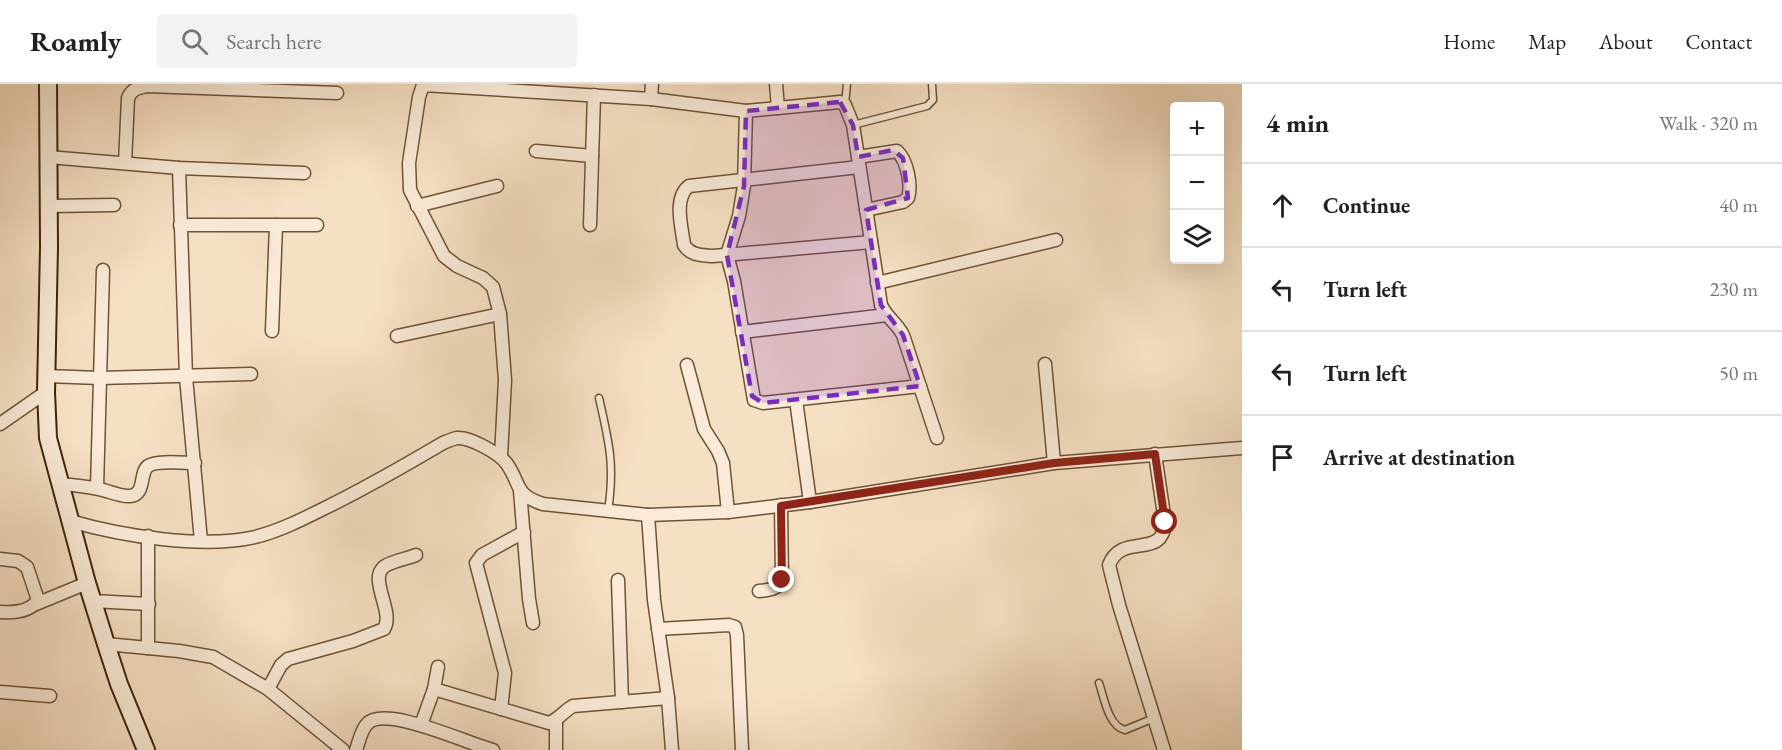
<!DOCTYPE html>
<meta charset="utf-8">
<style>
:root{--surface:#fff;--page:#f2f2f2;--text:#202124;--muted:#757577;--line:#e0e0e0}
body{margin:0;font-family:"EB Garamond",serif;background:var(--page);color:var(--text)}
.controls{position:absolute;right:18px;top:18px;display:grid;overflow:hidden;border-radius:6px;box-shadow:0 6px 24px #0002}
.controls button{width:54px;height:54px;display:grid;place-items:center;padding:0;border:0;border-bottom:2px solid var(--line);background:var(--surface);color:var(--text);font:30px sans-serif}
.stop{position:absolute;width:18px;height:18px;margin:-14px;border:4px solid #8f2418;border-radius:50%;background:#fff}
.stop.end{background:#8f2418;border-color:#fff;box-shadow:0 2px 6px #0008}
.list{margin:0;padding:0;list-style:none}
h2{display:flex;justify-content:space-between;align-items:center;height:78px;margin:0;padding:0 24px;font-size:26px}
h2 small{font-size:20px;font-weight:400;color:var(--muted)}
.list li{display:grid;grid-template-columns:39px 1fr auto;gap:18px;align-items:center;box-sizing:border-box;height:84px;padding:0 24px;border-top:2px solid var(--line)}
.list b{display:block;font-size:22px;white-space:nowrap}
.list em{font-size:20px;font-style:normal;color:var(--muted)}
.icon{flex:none;width:33px;height:33px;fill:none;stroke:currentColor;stroke-width:2;stroke-linecap:round;stroke-linejoin:round}
.map{position:relative;flex:none;width:1242px;height:666px;overflow:hidden}
header{display:flex;align-items:center;gap:36px;box-sizing:border-box;height:84px;padding:0 30px;background:var(--surface);border-bottom:2px solid var(--line)}
header strong{font-size:28px}
nav{display:flex;gap:33px;margin-inline-start:auto;font-size:21px}
.search{width:420px;height:54px;background:var(--page);display:flex;align-items:center;gap:15px;box-sizing:border-box;padding:0 21px;border-radius:6px;color:var(--muted);font-size:22px}
main{display:flex}
aside{flex:1;background:var(--surface)}
.map>svg:first-child{display:block}
</style>
<header>
<strong>Roamly</strong>
<div class="search"><svg class="icon" aria-label="search" viewBox="0 0 24 24"><circle cx="10" cy="10" r="6"/><path d="M15 15l6 6"/></svg>Search here</div>
<nav><a>Home</a><a>Map</a><a>About</a><a>Contact</a></nav>
</header>
<main>
<div class="map">
<svg width="1242" height="666" viewBox="0 0 1242 666">
<rect width="100%" height="100%" fill="#f6e0c3"/>
<filter id="stains"><feTurbulence type="fractalNoise" baseFrequency=".00333" numOctaves="4"/><feColorMatrix values="0 0 0 0 .2 0 0 0 0 .09 0 0 0 0 .02 0 0 0 .5 -.17"/></filter>
<radialGradient id="worn" r=".72"><stop offset=".6" stop-color="#630" stop-opacity="0"/><stop offset="1" stop-color="#630" stop-opacity=".3"/></radialGradient>
<g fill="none" stroke-linecap="round" stroke-linejoin="round">
<g stroke="#6e5336" stroke-width="9">
<g id="lane">
<path d="M 845,21 L 847,0"/>
<path d="M 853,41 L 927,22 L 933,16 L 932,0"/>
<path d="M 599,314 C 609,358 615,381 608,427"/>
<path d="M 1099,599 C 1104,613 1108,642 1125,646 L 1154,634"/>
</g>
</g>
<g stroke="#6e5336" stroke-width="15">
<g id="street">
<path d="M 776,0 L 778,24"/>
<path d="M 651,15 L 652,0"/>
<path d="M 746,27 L 744,102 L 739,132 L 727,171 L 734,197 L 754,316 L 763,319 L 920,302"/>
<path d="M 536,67 L 592,72"/>
<path d="M 48,73 L 179,84 L 304,89"/>
<path d="M 858,73 L 897,67 C 907,76 912,101 908,114 L 903,118 L 866,126"/>
<path d="M 125,79 L 128,14 C 132,5 137,4 147,2 L 337,9"/>
<path d="M 859,83 L 689,102 C 673,114 682,144 684,161 C 691,172 702,171 713,172 L 871,158"/>
<path d="M 179,84 L 186,293 L 201,457"/>
<path d="M 48,122 L 114,121"/>
<path d="M 417,122 L 497,102"/>
<path d="M 180,141 L 317,141"/>
<path d="M 590,141 L 594,11"/>
<path d="M 877,199 L 1056,156"/>
<path d="M 272,247 L 276,141"/>
<path d="M 742,248 L 887,231"/>
<path d="M 397,252 L 500,230"/>
<path d="M 1045,280 L 1054,379"/>
<path d="M 687,281 L 704,345 L 718,367 L 723,379 L 728,428"/>
<path d="M 47,292 L 99,294 L 251,290"/>
<path d="M 796,316 L 810,418"/>
<path d="M 0,340 L 46,308"/>
<path d="M 1155,370 L 1165,438 C 1163,477 1122,447 1109,481 L 1119,521 L 1164,666"/>
<path d="M 501,372 L 505,296 L 500,230 L 493,203 L 483,194 L 457,182 L 444,172 L 410,106 L 409,79 L 419,13 L 423,1 L 651,15 L 746,27 L 840,18 L 845,21 L 853,41 L 881,221 C 886,233 897,239 903,251 L 937,354"/>
<path d="M 60,400 C 72,401 85,402 98,405 C 107,406 120,413 130,412 C 146,411 139,389 148,382 C 157,376 184,379 195,379"/>
<path d="M 97,404 L 103,186"/>
<path d="M 520,407 L 529,515 L 533,539"/>
<path d="M 648,431 L 654,516 L 668,614 L 672,666"/>
<path d="M 70,437 C 122,452 202,465 255,453 C 279,447 301,436 323,425 C 364,405 404,382 443,359 C 448,357 452,355 457,354 C 470,353 499,369 507,380 C 521,400 514,411 543,420 L 648,431 L 728,428 L 810,418 L 1054,379 L 1242,364"/>
<path d="M 148,452 L 148,564"/>
<path d="M 0,475 L 18,477 L 27,483 L 38,516 C 30,528 14,529 0,528"/>
<path d="M 618,496 L 622,618"/>
<path d="M 759,507 C 769,506 777,506 782,496 L 781,421"/>
<path d="M 92,517 L 149,520"/>
<path d="M 36,520 L 87,499"/>
<path d="M 658,545 L 729,541 L 735,543 L 737,551 L 742,666"/>
<path d="M 106,560 L 179,567 L 213,573 L 268,605 L 343,666"/>
<path d="M 268,605 L 281,581 L 288,575 L 353,557 L 384,545 C 395,528 367,494 385,482 C 393,477 406,475 416,471"/>
<path d="M 434,605 L 549,639 C 559,635 564,627 573,622 L 668,614"/>
<path d="M 0,608 L 50,612"/>
<path d="M 501,625 L 505,589 L 476,479 L 482,471 L 524,448"/>
<path d="M 421,641 L 434,605 L 438,583"/>
<path d="M 356,666 C 359,658 361,646 367,640 C 384,620 468,660 493,666"/>
<path d="M 556,666 L 556,636"/>
</g>
</g>
<g stroke="#412407" stroke-width="20">
<path id="secondary" d="M 48,0 L 49,163 L 46,308 L 48,354 L 87,499 L 106,560 L 119,600 L 146,666"/>
</g>
<use href="#lane" stroke="#f9ebd8" stroke-width="6"/>
<use href="#street" stroke="#f9ebd8" stroke-width="12"/>
<use href="#secondary" stroke="#f9ebd8" stroke-width="16"/>
</g>
<g fill="none" stroke-linecap="round" stroke-linejoin="round">
<path stroke="#8f2418" stroke-width="8" d="M 782,496 L 781,422 L 1054,379 L 1155,370 L 1165,438"/>
</g>
<path fill="#7b2cbf" fill-opacity="0.2" stroke="#7b2cbf" stroke-width="4.5" stroke-dasharray="12 8" stroke-linejoin="round" d="M 840,18 L 853,41 L 858,73 L 893,66 L 903,74 L 908,114 L 866,126 L 881,221 L 903,251 L 920,302 L 763,319 L 752,312 L 727,171 L 744,102 L 746,27 Z"/>
<rect width="100%" height="100%" filter="url(#stains)"/>
<rect width="100%" height="100%" fill="url(#worn)"/>
</svg>
<div class="controls">
<button>+</button>
<button>−</button>
<button><svg class="icon" aria-label="layers" viewBox="0 0 24 24"><path d="M12 4l9 5-9 5-9-5zM3 14l9 5 9-5"/></svg></button>
</div>
<div class="stop" style="left:1165px;top:438px"></div>
<div class="stop end" style="left:782px;top:496px"></div>
</div>
<aside>
<h2>4 min<small>Walk · 320 m</small></h2>
<ul class="list">
<li><svg class="icon" aria-label="ahead" viewBox="0 0 24 24"><path d="M12 20V5M6 11l6-6 6 6"/></svg><div><b>Continue</b></div><em>40 m</em></li>
<li><svg class="icon" aria-label="left" viewBox="0 0 24 24"><path d="M17 20v-9H6M10 6l-5 5 5 5"/></svg><div><b>Turn left</b></div><em>230 m</em></li>
<li><svg class="icon" aria-label="left" viewBox="0 0 24 24"><path d="M17 20v-9H6M10 6l-5 5 5 5"/></svg><div><b>Turn left</b></div><em>50 m</em></li>
<li><svg class="icon" aria-label="arrive" viewBox="0 0 24 24"><path d="M6 21V4h12l-3 4 3 4H6"/></svg><div><b>Arrive at destination</b></div></li>
</ul>
</aside>
</main>
